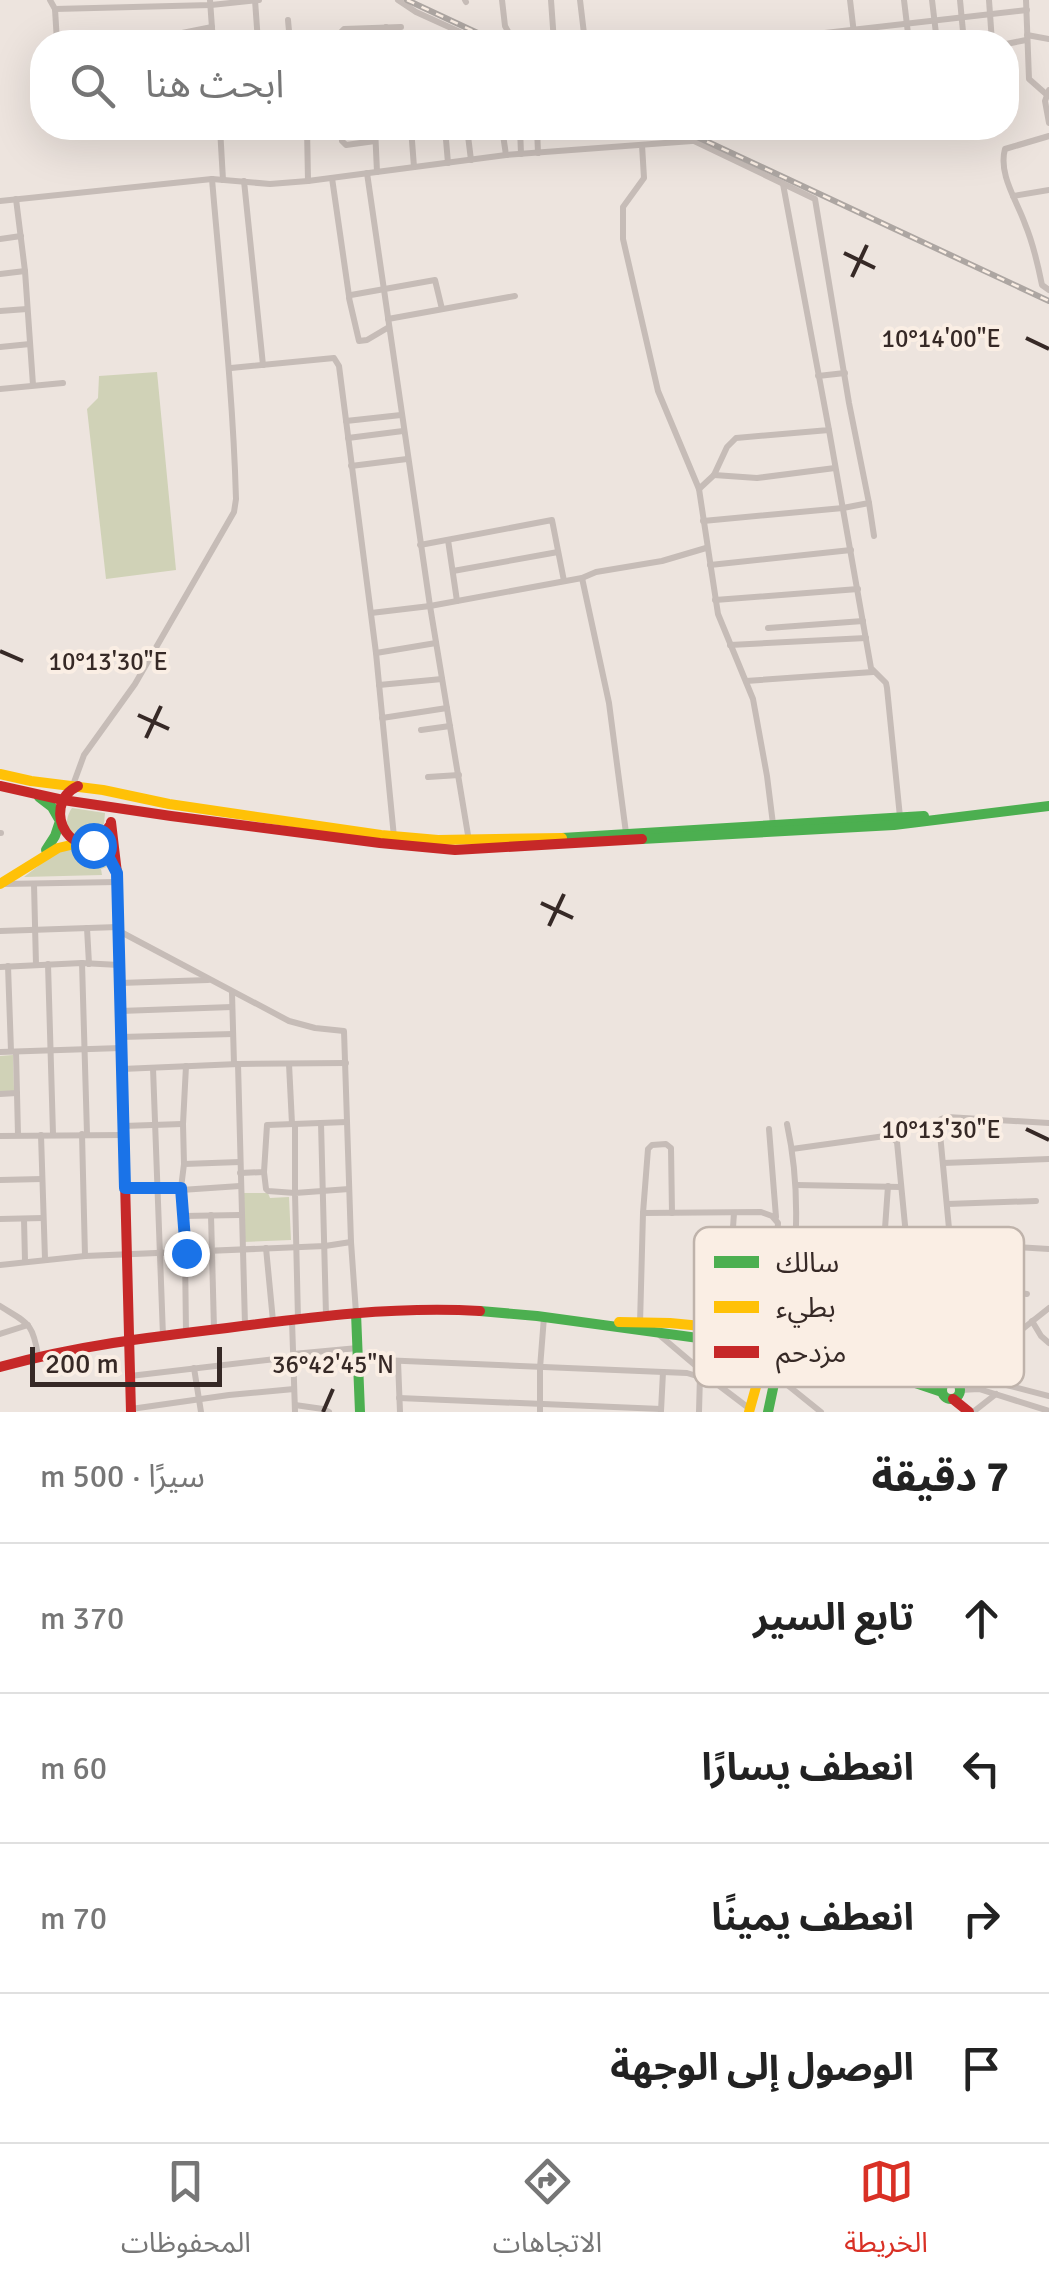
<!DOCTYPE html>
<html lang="ar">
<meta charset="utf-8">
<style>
:root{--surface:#fff;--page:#f6f6f6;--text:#222;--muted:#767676;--line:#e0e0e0;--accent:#d93025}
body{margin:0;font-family:Signika,"Noto Sans Arabic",sans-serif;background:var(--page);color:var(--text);direction:rtl}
.scale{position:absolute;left:30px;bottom:25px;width:192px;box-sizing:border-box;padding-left:10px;border:5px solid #362926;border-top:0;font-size:28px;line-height:35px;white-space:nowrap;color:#362926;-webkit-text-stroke:8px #faeee4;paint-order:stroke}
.stop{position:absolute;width:30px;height:30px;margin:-22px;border:8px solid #1a73e8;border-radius:50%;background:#fff}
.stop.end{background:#1a73e8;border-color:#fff;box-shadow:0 2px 10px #0008}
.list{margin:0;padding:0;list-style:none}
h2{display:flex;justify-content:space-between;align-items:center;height:130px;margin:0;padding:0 40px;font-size:42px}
h2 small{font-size:32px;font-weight:400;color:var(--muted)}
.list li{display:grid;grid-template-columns:65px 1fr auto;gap:30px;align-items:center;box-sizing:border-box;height:150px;padding:0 40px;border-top:2px solid var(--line)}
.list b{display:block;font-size:38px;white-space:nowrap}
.list em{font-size:32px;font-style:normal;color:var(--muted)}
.icon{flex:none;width:55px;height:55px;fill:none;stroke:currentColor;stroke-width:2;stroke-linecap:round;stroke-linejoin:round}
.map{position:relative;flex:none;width:1049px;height:1412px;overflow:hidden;direction:ltr}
.search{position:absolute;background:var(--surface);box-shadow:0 10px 40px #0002;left:30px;right:30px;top:30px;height:110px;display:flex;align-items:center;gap:25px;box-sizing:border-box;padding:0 35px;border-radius:40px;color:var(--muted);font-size:38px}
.sheet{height:730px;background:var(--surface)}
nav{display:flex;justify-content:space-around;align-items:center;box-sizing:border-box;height:140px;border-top:2px solid var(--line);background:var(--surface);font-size:28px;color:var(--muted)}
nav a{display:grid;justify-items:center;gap:5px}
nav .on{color:var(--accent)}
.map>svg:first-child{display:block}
</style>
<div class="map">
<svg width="1049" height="1412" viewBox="0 0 1049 1412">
<rect width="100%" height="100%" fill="#ede4de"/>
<g fill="#d0d2b7">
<path d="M 157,372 L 176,570 L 106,579 L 87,409 L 98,398 L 99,376 Z"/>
<path d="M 72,808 L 105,813 L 104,824 L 91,837 C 71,841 60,825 72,808 Z"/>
<path d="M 66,849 C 83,848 105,846 107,867 L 101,869 L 102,875 L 24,877 L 54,854 Z"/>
<path d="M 13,1055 L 14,1091 L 0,1091 L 0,1056 Z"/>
<path d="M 242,1193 L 268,1193 L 270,1198 L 289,1197 L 291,1240 L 243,1242 Z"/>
</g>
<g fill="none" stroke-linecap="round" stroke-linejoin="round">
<g stroke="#c6bcb7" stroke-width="6">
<path d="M 50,0 L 55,9 L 57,42"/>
<path d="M 210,0 L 213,42"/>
<path d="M 255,0 L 258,42"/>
<path d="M 398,0 L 416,12 L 460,32 L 465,36 L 461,42"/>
<path d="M 465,0 L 466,2"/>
<path d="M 502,0 L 505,26 L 514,42"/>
<path d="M 551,0 L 554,42"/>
<path d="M 580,0 L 585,42"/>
<path d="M 850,0 L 855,42"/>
<path d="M 904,0 L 909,42"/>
<path d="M 932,0 L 937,42"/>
<path d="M 960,0 L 964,42"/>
<path d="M 989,0 L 992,42"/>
<path d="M 1026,0 L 1029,79 L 1046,94"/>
<path d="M 55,9 L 211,5 L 259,0"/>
<path d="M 288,20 L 290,42"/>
<path d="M 386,27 L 387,42"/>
<path d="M 816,34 L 1027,10"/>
<path d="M 1027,35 L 1049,39"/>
<path d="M 137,42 L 212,27"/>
<path d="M 342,42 L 341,32 L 344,29 L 401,27"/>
<path d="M 1006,44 L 1026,40"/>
<path d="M 1049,90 L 1045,101 L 1049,123"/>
<path d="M 220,128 L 223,180"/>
<path d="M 247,128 L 254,128"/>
<path d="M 307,128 L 308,181"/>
<path d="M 341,128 L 342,141 L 346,145 L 375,141"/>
<path d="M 375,128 L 377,172"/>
<path d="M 411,128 L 414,167"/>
<path d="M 445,128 L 448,163"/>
<path d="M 467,128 L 471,160"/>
<path d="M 502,128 L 506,155"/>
<path d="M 520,128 L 521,154"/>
<path d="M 537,128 L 538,153"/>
<path d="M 667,128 L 815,199 L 849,403 L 869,503 L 843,508 L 703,521"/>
<path d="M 1049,136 L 1005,149 C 998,174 1017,201 1025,224 C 1033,243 1038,265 1042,285 L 1049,290"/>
<path d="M 642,145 L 644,178 L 623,207 L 623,239 L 658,391 L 699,489 L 718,614 L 753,699 L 767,776 L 773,824"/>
<path d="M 367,173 L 430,606 L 469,841"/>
<path d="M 332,178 L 349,296"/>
<path d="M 244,181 L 263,365"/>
<path d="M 1013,196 L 1049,190"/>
<path d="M 16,199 L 25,271 L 33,385"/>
<path d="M 0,201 L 212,179 L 270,184 L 308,181 L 506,155 L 692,141"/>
<path d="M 0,239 L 21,236"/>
<path d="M 0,274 L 25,271"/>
<path d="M 0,311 L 27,309"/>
<path d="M 388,319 L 515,296"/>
<path d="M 389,327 L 367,340 L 359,341 L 349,298 L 351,295 L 435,280 L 442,309"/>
<path d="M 0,347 L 30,344"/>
<path d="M 231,368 L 334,358 L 339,366 L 376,653 L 394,837"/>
<path d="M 818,376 L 845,373"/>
<path d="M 0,389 L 63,383"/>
<path d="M 346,421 L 401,415"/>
<path d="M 829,430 L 871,668 L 886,683 L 887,688 L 900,817"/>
<path d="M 348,438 L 403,431"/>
<path d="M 351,466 L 407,459"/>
<path d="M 714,475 L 757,478 L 835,468"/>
<path d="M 699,489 L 714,475 L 727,447 L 736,438 L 829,430 L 783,184"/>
<path d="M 869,503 L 874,536"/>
<path d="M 448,540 L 457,601"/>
<path d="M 420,545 L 552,520 L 564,581"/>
<path d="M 710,565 L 851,550"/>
<path d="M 453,571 L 558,552"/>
<path d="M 582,578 L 609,703 L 626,833"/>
<path d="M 715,600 L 858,589"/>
<path d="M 371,613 L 430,606 L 582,578 L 596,572 L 662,561 L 706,548"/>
<path d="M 768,628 L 863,621"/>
<path d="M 730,645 L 866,638"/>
<path d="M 376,653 L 436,643"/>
<path d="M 746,681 L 873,672"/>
<path d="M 379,685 L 442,679"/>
<path d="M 382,718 L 447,708"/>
<path d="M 421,730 L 450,726"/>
<path d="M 428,777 L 459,775"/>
<path d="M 73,785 L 84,755 L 135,684 L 234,512 L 236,499 C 233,392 221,286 212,179"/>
<path d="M 0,833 L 1,833"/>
<path d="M 3,884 L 117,882"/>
<path d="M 34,884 L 36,965"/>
<path d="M 87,928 L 89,964"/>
<path d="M 0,931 L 118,927"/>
<path d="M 119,931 L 289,1021 L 315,1028 L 344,1031 L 351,1242 L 356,1313"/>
<path d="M 82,963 L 87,1134"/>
<path d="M 48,964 L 53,1134"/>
<path d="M 8,966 L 11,1051"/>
<path d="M 0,967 L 82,963 L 119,965"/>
<path d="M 120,983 L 208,980"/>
<path d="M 232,993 L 234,1064"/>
<path d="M 120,1011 L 232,1007"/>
<path d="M 121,1037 L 233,1034"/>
<path d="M 0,1052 L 121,1048"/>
<path d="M 16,1052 L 18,1135"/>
<path d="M 238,1064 L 245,1325"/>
<path d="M 289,1064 L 292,1124"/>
<path d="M 153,1068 L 163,1336"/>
<path d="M 122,1069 L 238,1064 L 346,1063"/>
<path d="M 0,1094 L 17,1093"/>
<path d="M 321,1123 L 326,1315"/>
<path d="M 123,1126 L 182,1124"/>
<path d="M 769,1129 L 776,1217"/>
<path d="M 82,1134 L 85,1256"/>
<path d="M 41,1135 L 45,1259"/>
<path d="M 0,1136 L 124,1135"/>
<path d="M 792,1149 L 885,1136 L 891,1137 L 897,1142 L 918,1360 L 917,1372"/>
<path d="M 943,1163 L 1049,1159"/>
<path d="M 184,1164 L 183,1124 L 186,1066"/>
<path d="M 264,1172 L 266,1189 L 268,1191 L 295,1193 L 295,1124"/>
<path d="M 240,1173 L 264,1172 L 267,1125 L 347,1122"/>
<path d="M 0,1180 L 42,1179"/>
<path d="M 796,1185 L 901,1187"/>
<path d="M 181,1188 L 185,1253 L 186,1333"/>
<path d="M 125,1189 L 181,1188 L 184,1164 L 240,1162"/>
<path d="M 181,1190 L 240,1186"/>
<path d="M 947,1204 L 1036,1201"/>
<path d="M 643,1213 L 648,1149 L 652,1145 L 666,1144 L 671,1148 L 672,1213"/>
<path d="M 211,1215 L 214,1329"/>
<path d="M 183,1216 L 240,1215"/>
<path d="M 0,1219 L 43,1218"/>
<path d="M 24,1219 L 25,1261"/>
<path d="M 798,1230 L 884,1234"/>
<path d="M 951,1243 L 1049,1249"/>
<path d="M 266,1248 L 273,1321"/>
<path d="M 0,1265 L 85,1256 L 325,1246 L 351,1242"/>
<path d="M 955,1285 L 1027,1294"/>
<path d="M 0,1306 C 27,1323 33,1322 38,1356"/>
<path d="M 298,1319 L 295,1193 L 349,1189"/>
<path d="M 292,1320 L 295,1412"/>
<path d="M 1032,1321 L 1041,1336 L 1049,1343"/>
<path d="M 640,1324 L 643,1213 L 761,1212 L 772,1216 L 778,1223 L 771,1333"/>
<path d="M 726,1328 L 734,1213"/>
<path d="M 657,1333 L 709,1377"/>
<path d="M 0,1334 L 28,1325"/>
<path d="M 786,1334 C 795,1261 803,1198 787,1124"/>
<path d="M 827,1343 L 836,1233"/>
<path d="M 293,1354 L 358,1348"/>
<path d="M 876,1356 L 888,1186"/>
<path d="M 358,1359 L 687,1373 L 713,1381 L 750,1409"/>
<path d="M 398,1361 L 400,1412"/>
<path d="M 194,1368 L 201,1412"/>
<path d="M 775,1375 L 821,1412"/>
<path d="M 130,1376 L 293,1357"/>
<path d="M 963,1381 L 973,1378 L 983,1379 L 1049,1396"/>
<path d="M 956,1382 L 1049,1308"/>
<path d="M 969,1388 L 961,1355 L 939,1123 L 941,1119 L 947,1117 L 1049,1123"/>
<path d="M 960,1390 L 979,1389 L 1049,1411"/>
<path d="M 399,1398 L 661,1409"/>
<path d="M 295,1405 L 323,1409 L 329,1412"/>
<path d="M 131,1409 L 229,1395 L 294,1389"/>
<path d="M 661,1411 L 663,1372"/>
<path d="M 540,1412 L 540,1368 L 544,1317"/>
<path d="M 699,1412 L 700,1375"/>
<path d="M 973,1412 L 996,1394"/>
</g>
<g stroke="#4caf50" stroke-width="10">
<path d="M 39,797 L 52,807 L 60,821 L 55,836 L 46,850"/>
<path d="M 562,838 L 924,816"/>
<path d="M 642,839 L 894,825 L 1049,806"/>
<path d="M 480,1311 L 537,1316 L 801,1352 L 865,1366 L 942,1392"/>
<path d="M 356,1313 L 360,1412"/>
<circle cx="951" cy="1390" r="9"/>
<path d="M 768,1412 L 782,1346"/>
</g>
<g stroke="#ffc107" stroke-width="10">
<path d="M 0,774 L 31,781 L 103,790 L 169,804 L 381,835 L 438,840 L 562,838"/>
<path d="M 0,884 L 58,848 L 79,843"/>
<path d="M 619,1322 L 670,1323 L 786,1334 L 876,1356 L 945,1382"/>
<path d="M 749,1412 L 771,1333"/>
</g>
<g stroke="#c62828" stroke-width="10">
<path d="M 0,786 L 63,800 L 171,816 L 380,843 L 455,850 L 642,839"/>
<path d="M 78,786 C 36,806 77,876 111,824"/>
<path d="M 111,822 L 117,873 L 131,1412"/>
<path d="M 0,1367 C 75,1346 150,1337 227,1328 C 311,1317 395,1306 480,1311"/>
<path d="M 953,1399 L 969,1412"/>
</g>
<g stroke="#ada6a2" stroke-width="6">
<g id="rail">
<path d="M 407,0 L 497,42"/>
<path d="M 678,128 L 1049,301"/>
</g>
</g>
<use href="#rail" stroke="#faeee4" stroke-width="2.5" stroke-dasharray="8" stroke-linecap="butt"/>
</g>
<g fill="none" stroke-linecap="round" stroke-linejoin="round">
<path stroke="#1a73e8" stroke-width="12" d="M 93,845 L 107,854 L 117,873 L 125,1188 L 181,1188 L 186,1253"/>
</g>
<path fill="none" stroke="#362926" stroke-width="4" d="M 844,253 L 875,268M 852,277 L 867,245M 1026,338 L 1049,349M 0,651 L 23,661M 138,715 L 169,729M 146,738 L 161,706M 541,903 L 573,918M 549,926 L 564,894M 1026,1129 L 1049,1140M 323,1412 L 333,1389"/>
<rect x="694" y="1227" width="330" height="160" rx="15" fill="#faeee4" stroke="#bfb3ab" stroke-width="2.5"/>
<rect x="714" y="1256" width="45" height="12" fill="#4caf50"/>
<rect x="714" y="1301" width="45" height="12" fill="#ffc107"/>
<rect x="714" y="1346" width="45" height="12" fill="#c62828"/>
<g font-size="28" fill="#362926">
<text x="776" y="1272">سالك</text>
<text x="776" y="1317">بطيء</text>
<text x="776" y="1362">مزدحم</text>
</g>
<g font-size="25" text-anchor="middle" fill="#362926" stroke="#faeee4" stroke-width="8" stroke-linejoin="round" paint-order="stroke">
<text x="941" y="347">10°14'00"E</text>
<text x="108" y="670">10°13'30"E</text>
<text x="941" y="1138">10°13'30"E</text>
<text x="333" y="1373">36°42'45"N</text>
</g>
</svg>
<div class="scale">200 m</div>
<div class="stop" style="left:93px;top:845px"></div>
<div class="stop end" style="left:186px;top:1253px"></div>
<div class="search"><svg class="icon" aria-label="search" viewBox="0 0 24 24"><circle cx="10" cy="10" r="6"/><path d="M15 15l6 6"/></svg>ابحث هنا</div>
</div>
<section class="sheet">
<h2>7 دقيقة<small>سيرًا · 500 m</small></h2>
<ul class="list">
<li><svg class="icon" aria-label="ahead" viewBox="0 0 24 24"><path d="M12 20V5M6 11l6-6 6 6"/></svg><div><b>تابع السير</b></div><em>370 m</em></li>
<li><svg class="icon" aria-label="left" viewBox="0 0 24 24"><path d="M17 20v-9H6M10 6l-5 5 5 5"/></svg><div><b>انعطف يسارًا</b></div><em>60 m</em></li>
<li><svg class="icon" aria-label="right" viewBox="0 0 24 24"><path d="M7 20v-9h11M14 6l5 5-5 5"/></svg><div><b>انعطف يمينًا</b></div><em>70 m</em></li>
<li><svg class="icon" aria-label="arrive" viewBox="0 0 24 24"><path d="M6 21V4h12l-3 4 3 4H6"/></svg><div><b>الوصول إلى الوجهة</b></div></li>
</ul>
</section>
<nav>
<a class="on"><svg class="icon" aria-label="map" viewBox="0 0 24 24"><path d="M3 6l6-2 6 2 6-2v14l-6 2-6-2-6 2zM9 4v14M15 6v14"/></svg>الخريطة</a>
<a><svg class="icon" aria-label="directions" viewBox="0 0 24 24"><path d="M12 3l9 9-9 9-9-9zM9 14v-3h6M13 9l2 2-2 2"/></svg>الاتجاهات</a>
<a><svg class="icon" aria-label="saved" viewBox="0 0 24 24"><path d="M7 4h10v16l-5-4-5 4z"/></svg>المحفوظات</a>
</nav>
